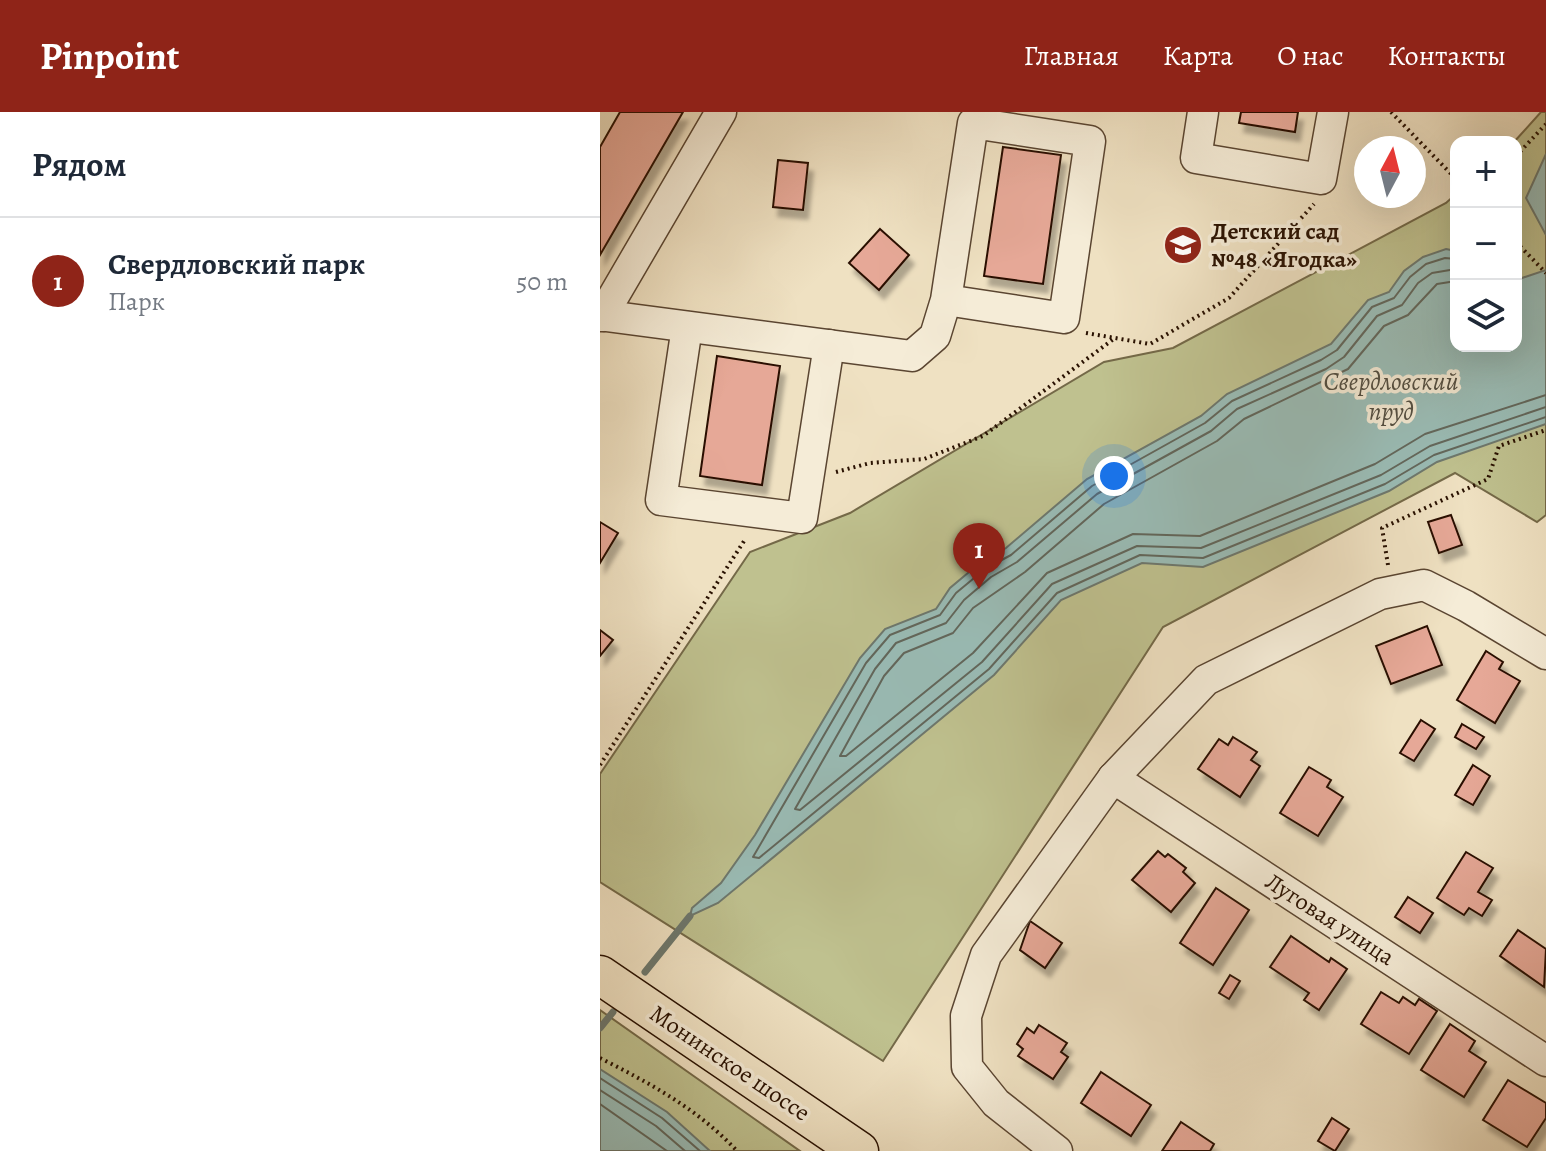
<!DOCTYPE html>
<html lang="ru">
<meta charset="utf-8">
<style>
:root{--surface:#fff;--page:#f2f2f3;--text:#1f2937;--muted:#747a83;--line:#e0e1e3;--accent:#8f2418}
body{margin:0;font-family:Alegreya,serif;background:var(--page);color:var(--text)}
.controls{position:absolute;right:24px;top:24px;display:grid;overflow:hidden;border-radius:16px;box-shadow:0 8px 32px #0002}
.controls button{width:72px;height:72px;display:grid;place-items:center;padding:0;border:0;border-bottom:2px solid var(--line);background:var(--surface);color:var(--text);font:40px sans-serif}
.compass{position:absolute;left:754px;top:24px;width:72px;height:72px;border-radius:50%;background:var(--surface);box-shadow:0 8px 32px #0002;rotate:7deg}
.you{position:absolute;left:514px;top:364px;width:28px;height:28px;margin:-20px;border:6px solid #fff;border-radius:50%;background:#1a73e8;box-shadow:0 0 0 12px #1a73e833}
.badge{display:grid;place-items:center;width:52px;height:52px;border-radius:50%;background:var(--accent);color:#fff;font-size:26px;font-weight:700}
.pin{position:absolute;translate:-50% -66px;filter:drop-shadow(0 2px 4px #0008)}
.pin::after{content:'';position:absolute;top:42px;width:28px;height:24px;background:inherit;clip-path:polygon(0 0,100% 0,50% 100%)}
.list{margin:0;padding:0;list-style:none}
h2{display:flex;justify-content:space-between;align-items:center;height:104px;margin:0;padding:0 32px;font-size:34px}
h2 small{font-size:26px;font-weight:400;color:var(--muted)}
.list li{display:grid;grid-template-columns:52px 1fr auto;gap:24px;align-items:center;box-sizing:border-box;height:128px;padding:0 32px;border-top:2px solid var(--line)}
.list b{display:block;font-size:30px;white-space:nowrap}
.list p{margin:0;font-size:26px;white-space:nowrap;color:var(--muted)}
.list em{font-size:26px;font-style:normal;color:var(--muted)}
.icon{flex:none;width:44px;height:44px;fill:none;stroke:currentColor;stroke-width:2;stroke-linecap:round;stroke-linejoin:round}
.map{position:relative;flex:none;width:946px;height:1039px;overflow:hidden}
header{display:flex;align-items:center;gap:48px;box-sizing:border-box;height:112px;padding:0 40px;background:var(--accent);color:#fff}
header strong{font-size:38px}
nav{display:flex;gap:44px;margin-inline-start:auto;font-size:28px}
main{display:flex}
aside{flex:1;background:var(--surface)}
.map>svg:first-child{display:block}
</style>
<header>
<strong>Pinpoint</strong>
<nav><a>Главная</a><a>Карта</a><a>О нас</a><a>Контакты</a></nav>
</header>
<main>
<aside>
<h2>Рядом<small></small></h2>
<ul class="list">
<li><span class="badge">1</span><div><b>Свердловский парк</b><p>Парк</p></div><em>50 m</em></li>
</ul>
</aside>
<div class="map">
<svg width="946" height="1039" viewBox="0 0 946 1039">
<defs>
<filter id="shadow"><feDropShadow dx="5" dy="9" stdDeviation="2" flood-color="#0004"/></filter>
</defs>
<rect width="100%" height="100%" fill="#efe1c2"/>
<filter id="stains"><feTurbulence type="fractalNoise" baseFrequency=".0025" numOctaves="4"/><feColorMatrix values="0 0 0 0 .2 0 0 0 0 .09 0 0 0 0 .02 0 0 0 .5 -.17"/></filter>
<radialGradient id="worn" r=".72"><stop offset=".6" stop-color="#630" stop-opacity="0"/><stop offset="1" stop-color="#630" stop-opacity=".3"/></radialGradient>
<g fill="#bfc18f" stroke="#746948" stroke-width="2">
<path d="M 941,0 L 946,0 L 946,403 L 937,410 L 855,361 L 563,515 L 283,949 L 0,770 L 0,662 L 150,440 L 250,401 L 504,250 L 573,236 L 846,91 L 856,82 L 856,234 L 916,234 L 914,30 Z"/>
<path d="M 0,898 L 200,1039 L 0,1039 Z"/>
</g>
<g fill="#9abdb7" stroke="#6d786e" stroke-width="2">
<path d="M 946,42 L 946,123 L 926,86 Z"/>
<path d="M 846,137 L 856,139 L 856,234 L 916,234 L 916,168 L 946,158 L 946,312 L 837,350 L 789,379 L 603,455 L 542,451 L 461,488 L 394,563 L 118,791 L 90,804 L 92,796 L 121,771 L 155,723 L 260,546 L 285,517 L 336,497 L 350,476 L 381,450 L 406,436 L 487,367 L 601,304 L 627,282 L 731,232 L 768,188 L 789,180 L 804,159 L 823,145 Z"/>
<path d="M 0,957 L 67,1000 L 110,1039 L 0,1039 Z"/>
</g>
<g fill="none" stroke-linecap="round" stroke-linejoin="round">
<g stroke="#62675c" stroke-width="2">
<path d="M 856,147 L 845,146 L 826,152 L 810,165 L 794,186 L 772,195 L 737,238 L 721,248 L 632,289 L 605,311 L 492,374 L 411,443 L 385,457 L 356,481 L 340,503 L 290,523 L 266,551 L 153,745 L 159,746 L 389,557 L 457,481 L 540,443 L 603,446 L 785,372 L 834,343 L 946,305"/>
<path d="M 856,157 L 832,161 L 818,171 L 802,193 L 777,204 L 744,245 L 726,257 L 637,297 L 611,319 L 497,382 L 417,450 L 391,465 L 364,488 L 346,511 L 296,531 L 275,557 L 195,697 L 200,698 L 382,550 L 452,472 L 537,434 L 601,436 L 781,363 L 830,334 L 946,295"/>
<path d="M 856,169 L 837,172 L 808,203 L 784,214 L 748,257 L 644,307 L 617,329 L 504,392 L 425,460 L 373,496 L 353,521 L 304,541 L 284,564 L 240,644 L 246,644 L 373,541 L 447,461 L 533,422 L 600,424 L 775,352 L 825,322 L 946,283"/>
<path d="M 0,966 L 62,1006 L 100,1039"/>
<path d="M 0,978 L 56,1014 L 85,1039"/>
<path d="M 0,992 L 67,1039"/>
</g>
<g stroke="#6d786e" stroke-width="7">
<path d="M 45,860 L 90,804"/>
<path d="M 0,916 L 13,900"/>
</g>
</g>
<g fill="#e6a897" stroke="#291101" stroke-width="2" filter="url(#shadow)">
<path d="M 20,0 L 83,0 L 0,143 L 0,35 Z"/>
<path d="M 641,0 L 698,0 L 695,20 L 639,11 Z"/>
<path d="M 403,35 L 461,43 L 443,172 L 384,164 Z"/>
<path d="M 178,48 L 208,51 L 203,98 L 173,95 Z"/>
<path d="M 280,117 L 309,143 L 279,178 L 249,151 Z"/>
<path d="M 117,244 L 180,254 L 162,373 L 100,364 Z"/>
<path d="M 851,403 L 862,433 L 839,441 L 828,410 Z"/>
<path d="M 0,410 L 18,421 L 0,451 Z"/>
<path d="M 827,514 L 842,553 L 791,572 L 776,534 Z"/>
<path d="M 0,518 L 13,528 L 0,544 Z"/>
<path d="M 886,539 L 903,550 L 899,557 L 920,569 L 895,611 L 857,588 Z"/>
<path d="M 821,608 L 835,617 L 814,649 L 800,641 Z"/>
<path d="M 862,612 L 884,625 L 876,637 L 855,625 Z"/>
<path d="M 633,625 L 657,640 L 651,648 L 660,654 L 640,685 L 598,657 L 619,627 L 628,633 Z"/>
<path d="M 873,653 L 890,664 L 873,693 L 855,683 Z"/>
<path d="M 709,655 L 731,668 L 727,675 L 743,685 L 718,724 L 680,701 Z"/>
<path d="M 558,739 L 565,745 L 568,742 L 586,756 L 583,760 L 595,771 L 571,800 L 532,768 Z"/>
<path d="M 866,740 L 893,756 L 878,780 L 892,788 L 882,804 L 869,796 L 864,803 L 837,786 Z"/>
<path d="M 616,776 L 649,798 L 613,853 L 580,831 Z"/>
<path d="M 808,785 L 833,801 L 820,821 L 795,805 Z"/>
<path d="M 430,809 L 462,831 L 445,856 L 420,838 Z"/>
<path d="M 918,818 L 946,837 L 944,875 L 900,844 Z"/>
<path d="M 691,824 L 729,850 L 731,846 L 747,857 L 719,898 L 704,888 L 709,881 L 670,855 Z"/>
<path d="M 630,863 L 640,869 L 629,887 L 619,881 Z"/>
<path d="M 781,880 L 799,891 L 803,885 L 815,893 L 819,887 L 837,899 L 809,942 L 761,912 Z"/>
<path d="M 850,912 L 875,929 L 869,939 L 886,950 L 864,985 L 821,958 Z"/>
<path d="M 439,913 L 467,931 L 461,940 L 468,945 L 453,967 L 418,944 L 423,937 L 417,932 L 427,916 L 434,921 Z"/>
<path d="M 501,960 L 551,993 L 531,1024 L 481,991 Z"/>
<path d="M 908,968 L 946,991 L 946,1006 L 927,1035 L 883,1008 Z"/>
<path d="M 732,1006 L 749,1017 L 735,1039 L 718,1029 Z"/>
<path d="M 581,1010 L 614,1032 L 610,1039 L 562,1039 Z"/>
</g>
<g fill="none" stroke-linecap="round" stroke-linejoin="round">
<g stroke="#5a4531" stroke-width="33">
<g id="minor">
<path d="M 603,0 L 596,46 L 721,67 L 733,0"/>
<path d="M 0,203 L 312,244 L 335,224 L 346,188 L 373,11 L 490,29 L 464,206 L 346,188"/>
<path d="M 2,204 L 121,0"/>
<path d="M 87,215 L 61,388 L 202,406 L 229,233"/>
<path d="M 513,666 L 946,949"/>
<path d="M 457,1039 L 396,991 L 367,955 L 366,904 L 386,843 L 513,666 L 606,568 L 780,482 L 824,473 L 866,494 L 946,542"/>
</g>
</g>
<g stroke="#291101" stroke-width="41">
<path id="major" d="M 0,863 L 259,1039"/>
</g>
<g stroke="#291101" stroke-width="4" stroke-dasharray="2 4" stroke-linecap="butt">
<path d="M 791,0 L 856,67"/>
<path d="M 916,44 L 946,12"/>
<path d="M 916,130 L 946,161"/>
<path d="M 486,221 L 550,232 L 629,186 L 714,92"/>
<path d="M 236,360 L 270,351 L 324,347 L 383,324 L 515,226"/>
<path d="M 788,453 L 782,416 L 888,367 L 899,334 L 946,318"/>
<path d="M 0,653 L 146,426"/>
<path d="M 0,946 C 51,972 98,997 137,1039"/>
</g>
<use href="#minor" stroke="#f5ecd7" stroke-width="30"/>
<use href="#major" stroke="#efe1c2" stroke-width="38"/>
</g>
<defs>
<g id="school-disc" transform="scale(2)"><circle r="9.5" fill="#8f2418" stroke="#f5ecd7"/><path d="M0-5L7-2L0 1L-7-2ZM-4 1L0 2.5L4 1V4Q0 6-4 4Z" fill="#fff"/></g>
</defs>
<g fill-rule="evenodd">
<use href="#school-disc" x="583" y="133"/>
</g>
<g text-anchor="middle" stroke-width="7" stroke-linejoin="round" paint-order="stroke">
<g font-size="24" font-weight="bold" fill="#291101" stroke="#f5ecd7" text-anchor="start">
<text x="611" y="127">Детский сад<tspan x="611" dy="28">№48 «Ягодка»</tspan></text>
</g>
<g font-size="24" fill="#291101" stroke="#f5ecd7">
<text transform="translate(730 807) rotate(33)" y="8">Луговая улица</text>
<text transform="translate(130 951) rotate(34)" y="8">Монинское шоссе</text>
</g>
<g font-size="26" font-style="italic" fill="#514d41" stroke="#f5ecd7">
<text x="791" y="278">Свердловский<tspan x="791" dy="30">пруд</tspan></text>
</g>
</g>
<rect width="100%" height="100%" filter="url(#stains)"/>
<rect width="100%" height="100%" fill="url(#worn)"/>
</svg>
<div class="controls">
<button>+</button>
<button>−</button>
<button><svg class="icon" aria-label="layers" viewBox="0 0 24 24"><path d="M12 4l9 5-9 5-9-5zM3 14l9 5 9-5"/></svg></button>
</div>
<svg class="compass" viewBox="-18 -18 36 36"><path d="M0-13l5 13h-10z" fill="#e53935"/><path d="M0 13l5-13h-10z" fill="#747a83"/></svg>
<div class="you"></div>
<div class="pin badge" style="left:379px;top:477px">1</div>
</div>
</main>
